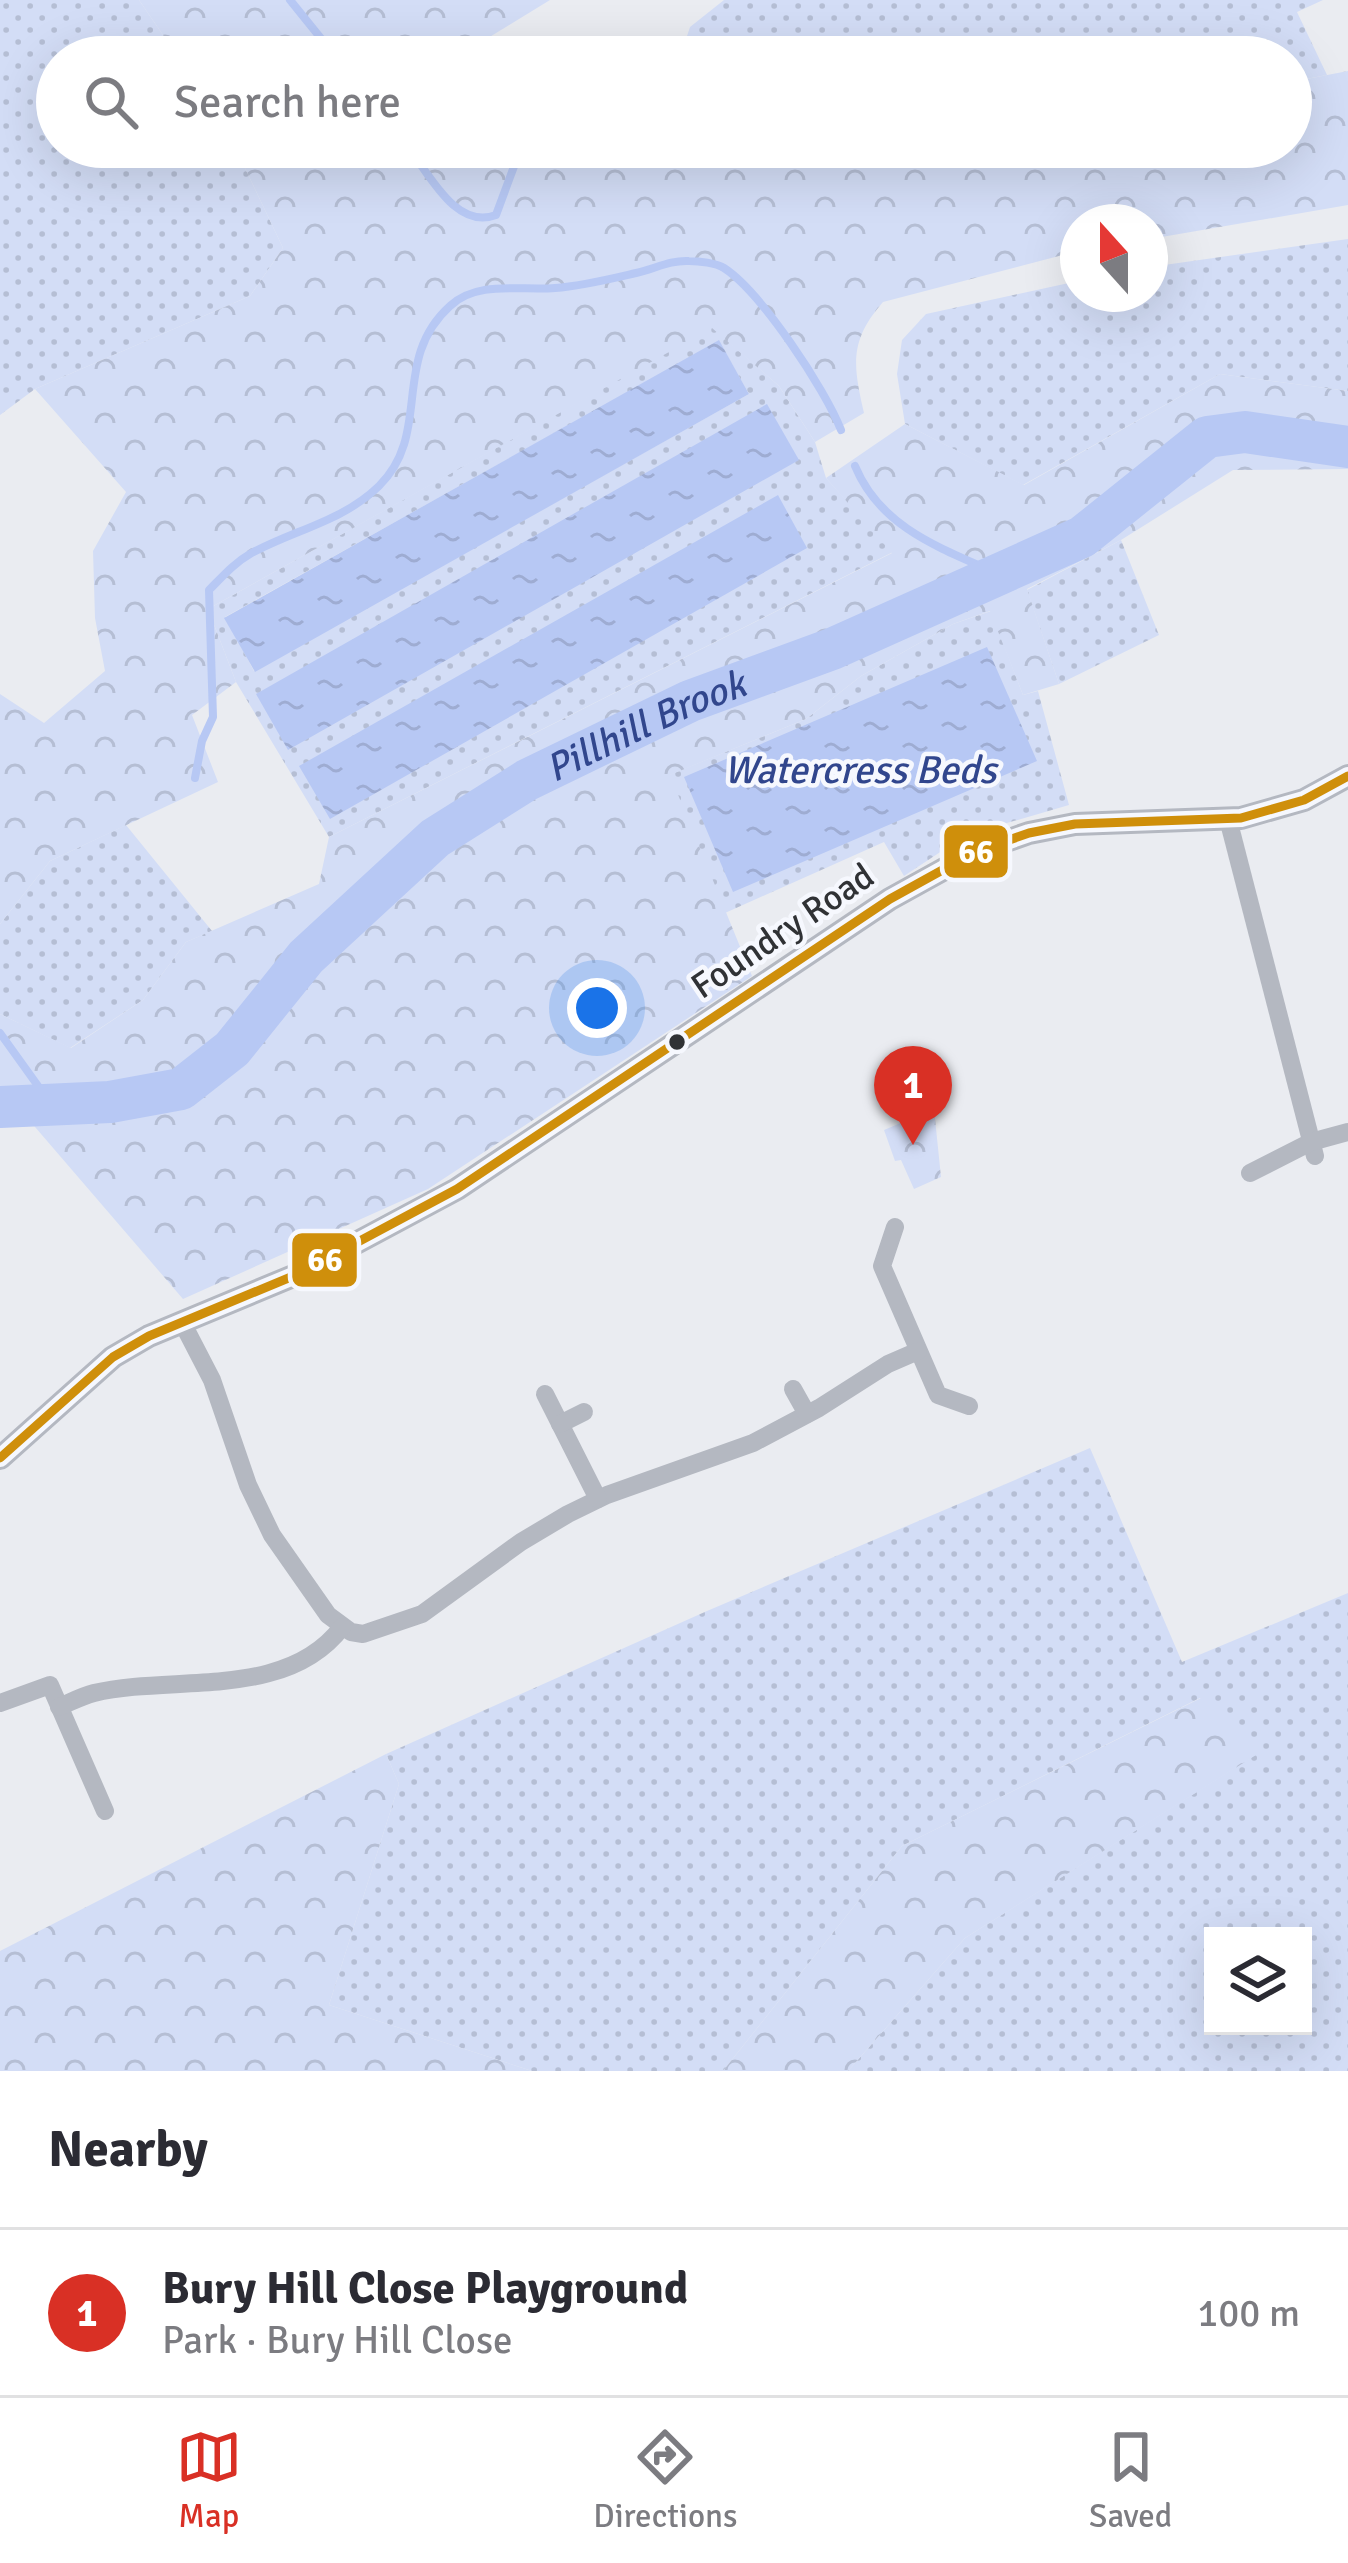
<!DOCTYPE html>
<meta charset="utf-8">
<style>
:root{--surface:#fff;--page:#f2f2f3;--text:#2b2b33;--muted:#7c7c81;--line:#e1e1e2;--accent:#d93025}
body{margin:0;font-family:Signika,sans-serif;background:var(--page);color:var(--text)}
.controls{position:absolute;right:36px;bottom:36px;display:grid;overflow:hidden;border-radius:0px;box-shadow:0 12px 48px #0002}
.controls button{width:108px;height:108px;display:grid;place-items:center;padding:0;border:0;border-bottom:3px solid var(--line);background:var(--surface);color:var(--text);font:60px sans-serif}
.compass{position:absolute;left:1060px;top:204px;width:108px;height:108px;border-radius:50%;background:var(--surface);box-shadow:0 12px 48px #0002;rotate:339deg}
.you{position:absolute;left:597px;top:1008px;width:42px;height:42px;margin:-30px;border:9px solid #fff;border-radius:50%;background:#1a73e8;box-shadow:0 0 0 18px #1a73e833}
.badge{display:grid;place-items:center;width:78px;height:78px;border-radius:50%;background:var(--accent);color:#fff;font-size:39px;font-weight:700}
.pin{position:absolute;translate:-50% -99px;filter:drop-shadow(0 3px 6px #0008)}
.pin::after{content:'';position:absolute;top:63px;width:42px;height:36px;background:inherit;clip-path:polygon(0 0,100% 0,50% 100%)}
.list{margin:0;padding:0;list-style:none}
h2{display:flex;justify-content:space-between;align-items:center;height:156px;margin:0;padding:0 48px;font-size:51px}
h2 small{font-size:39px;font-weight:400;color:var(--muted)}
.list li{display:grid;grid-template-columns:78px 1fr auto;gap:36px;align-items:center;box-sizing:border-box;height:168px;padding:0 48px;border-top:3px solid var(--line)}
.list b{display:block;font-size:45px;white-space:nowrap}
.list p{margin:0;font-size:39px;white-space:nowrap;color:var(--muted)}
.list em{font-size:39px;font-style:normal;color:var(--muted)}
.icon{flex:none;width:66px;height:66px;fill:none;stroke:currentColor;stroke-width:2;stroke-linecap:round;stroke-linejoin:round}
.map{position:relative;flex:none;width:1348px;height:2071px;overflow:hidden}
.search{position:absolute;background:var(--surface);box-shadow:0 12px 48px #0002;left:36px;right:36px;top:36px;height:132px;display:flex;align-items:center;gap:30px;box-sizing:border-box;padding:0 42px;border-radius:66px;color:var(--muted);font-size:45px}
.sheet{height:324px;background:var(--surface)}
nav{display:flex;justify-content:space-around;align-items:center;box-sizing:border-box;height:168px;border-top:3px solid var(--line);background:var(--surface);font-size:33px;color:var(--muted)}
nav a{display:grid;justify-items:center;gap:6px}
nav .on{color:var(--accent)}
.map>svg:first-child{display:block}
</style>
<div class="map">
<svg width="1348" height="2071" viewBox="0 0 1348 2071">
<defs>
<pattern id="grass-dots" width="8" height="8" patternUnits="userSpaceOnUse" patternTransform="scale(3)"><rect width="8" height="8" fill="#d3ddf6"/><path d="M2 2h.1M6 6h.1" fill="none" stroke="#b5bed4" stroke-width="1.8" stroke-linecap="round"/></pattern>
<pattern id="forest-crowns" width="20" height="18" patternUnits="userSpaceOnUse" patternTransform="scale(3)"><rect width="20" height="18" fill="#d3ddf6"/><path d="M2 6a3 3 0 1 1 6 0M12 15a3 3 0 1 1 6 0" fill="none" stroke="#b5bed4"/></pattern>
<pattern id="water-ripples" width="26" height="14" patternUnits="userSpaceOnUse" patternTransform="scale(3)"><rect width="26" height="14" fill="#b7c8f4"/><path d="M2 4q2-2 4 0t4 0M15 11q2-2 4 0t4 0" fill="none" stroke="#9eacd2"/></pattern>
</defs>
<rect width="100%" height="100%" fill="#eaecf1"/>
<g fill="url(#grass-dots)" fill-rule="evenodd">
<path d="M 0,0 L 139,0 L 178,57 L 57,57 L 57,147 L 235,147 L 283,248 L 250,296 L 35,389 L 0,415 Z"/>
<path d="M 724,0 L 1323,0 L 1297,12 L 1327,75 L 1291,82 L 1291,57 L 680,57 L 690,27 Z"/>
<path d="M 1348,239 L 1348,391 L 1220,374 L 1023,485 L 905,424 L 897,374 L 902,340 L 926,314 L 1078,281 L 1078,294 L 1150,294 L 1150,267 Z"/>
<path d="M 712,327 L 779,386 L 815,442 L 826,478 L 893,552 L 329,837 L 236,682 L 208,609 ZM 719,341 L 749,394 L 254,671 L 225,617 Z"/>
<path d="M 1121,540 L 1159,635 L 1059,684 L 1027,590 Z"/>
<path d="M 991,611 L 1023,695 L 1038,691 L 1069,805 L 966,835 L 904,876 L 884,842 L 725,913 L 669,775 L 806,719 L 861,676 L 953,624 Z"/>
<path d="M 126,825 L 212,931 L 186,942 L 143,1000 L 70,1048 L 0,1014 L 0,924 L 50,861 Z"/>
<path d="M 1090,1448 L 1182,1662 L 1348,1593 L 1348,2071 L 848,2071 L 965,1938 L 1255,1755 L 1200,1698 L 902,1846 L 723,2071 L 532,2071 L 329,2005 L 399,1784 L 386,1754 L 707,1611 ZM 1213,1936 L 1303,1936 L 1303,2026 L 1213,2026 Z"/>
</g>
<g fill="url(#forest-crowns)">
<path d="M 139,0 L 550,0 L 457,57 L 178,57 Z"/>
<path d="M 1348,71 L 1348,205 L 1150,239 L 1150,222 L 1078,222 L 1078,251 L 883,302 C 849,341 853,365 864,413 L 815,442 L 779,386 L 712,328 L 208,609 L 236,682 L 192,715 L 218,782 L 50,861 L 0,924 L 0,694 L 44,723 L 105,671 L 95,618 L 93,551 L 126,492 L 35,389 L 250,296 L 283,248 L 235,147 L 1291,147 L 1291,82 Z"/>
<path d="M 1220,374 L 1348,391 L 1348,469 L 1233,470 L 1121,540 L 1027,589 L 1059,684 L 1023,695 L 990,611 L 953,624 L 861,676 L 806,719 L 670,775 L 752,976 L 428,1189 L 183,1299 L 23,1113 L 0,1115 L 0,1014 L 71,1048 L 143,1000 L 186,942 L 319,884 L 329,837 L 892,553 L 826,478 L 905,424 L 1024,485 Z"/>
<path d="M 934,1109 L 941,1177 L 914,1189 L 901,1160 L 895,1161 L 884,1130 Z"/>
<path d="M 1201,1698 L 1256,1755 L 965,1938 L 848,2071 L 723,2071 L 902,1846 Z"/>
<path d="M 386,1754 L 399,1784 L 329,2005 L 532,2071 L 0,2071 L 0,1951 Z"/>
</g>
<g fill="url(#water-ripples)">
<path d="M 719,340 L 749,394 L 255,672 L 224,618 Z"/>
<path d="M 767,404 L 799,460 L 288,750 L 256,694 Z"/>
<path d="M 778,495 L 807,548 L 330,819 L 299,766 Z"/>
<path d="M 987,647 L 1037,761 L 733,892 L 684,777 Z"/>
</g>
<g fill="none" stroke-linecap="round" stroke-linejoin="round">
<g stroke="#b7c8f4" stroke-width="8">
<path d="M 290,0 L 336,57"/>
<path d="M 408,147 C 430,175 456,230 496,215 L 516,161 L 542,147"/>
<path d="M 855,466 C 881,529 943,549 1001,575"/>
<path d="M 195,778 L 202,741 L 213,717 L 209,590 C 222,577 234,563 250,554 C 293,530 342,522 379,486 C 433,433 390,360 450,306 C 477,280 521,291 555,288 C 582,286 610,279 636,273 C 655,269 669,260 689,261 C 699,261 716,263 724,268 C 761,292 825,389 841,430"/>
<path d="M 0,1033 L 51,1104"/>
</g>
<path stroke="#b7c8f4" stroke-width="42" id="s1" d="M 0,1107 L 110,1102 L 181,1089 L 232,1049 L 306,957 L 435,838 L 527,780 L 690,701 L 832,649 L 1082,537 L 1207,437 L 1245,432 L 1348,447"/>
<g stroke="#b4b8c1" stroke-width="18">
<path d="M 1228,819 L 1315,1156"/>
<path d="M 1250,1173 L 1311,1142 L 1348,1132"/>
<path d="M 895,1227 L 882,1266 L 938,1395 L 969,1406"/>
<path d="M 183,1324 L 212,1380 L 248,1485 L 272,1535 L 328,1615 L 351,1632 L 363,1634 L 422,1614 L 521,1542 L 568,1514 L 607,1495 L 753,1443 L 819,1408 L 888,1364 L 918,1351"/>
<path d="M 793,1389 L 807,1414"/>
<path d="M 545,1394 L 598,1499"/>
<path d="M 560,1424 L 584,1412"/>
<path d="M 0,1703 L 50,1685 L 105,1811"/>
<path d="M 59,1707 C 71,1702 82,1696 94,1693 C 173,1674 286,1701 342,1627"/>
</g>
<path stroke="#b4b8c1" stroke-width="24" d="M 0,1458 L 113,1357 L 149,1336 L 298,1274 L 457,1189 L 890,899 L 975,852 L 1029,833 L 1075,824 L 1241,818 L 1304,800 L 1348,776"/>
<g stroke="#f6f8fe" stroke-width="18">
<path id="bus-1" d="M 0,1458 L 113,1357 L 149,1336 L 298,1274 L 457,1189 L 890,899 L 975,852 L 1029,833 L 1075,824 L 1241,818 L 1304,800 L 1348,776"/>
</g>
<use href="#bus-1" stroke="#cf8f0b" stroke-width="9"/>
</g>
<circle fill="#303235" stroke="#f6f8fe" stroke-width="4.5" cx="677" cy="1042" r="10"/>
<g text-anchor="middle" stroke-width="9" stroke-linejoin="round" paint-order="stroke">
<g font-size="36" fill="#303235" stroke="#f6f8fe">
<text transform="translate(782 930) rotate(-34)" y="13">Foundry Road</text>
</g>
<g font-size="39" font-style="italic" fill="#31468d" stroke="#f6f8fe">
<text dy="14" stroke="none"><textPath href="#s1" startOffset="780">Pillhill Brook</textPath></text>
<text x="860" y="783">Watercress Beds</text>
</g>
</g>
<g stroke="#f6f8fe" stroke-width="4.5">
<rect x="942" y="823" width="68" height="57" rx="12" fill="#cf8f0b"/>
<rect x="290" y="1231" width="69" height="58" rx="12" fill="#cf8f0b"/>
</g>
<g font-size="33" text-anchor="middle" font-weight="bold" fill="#fff">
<text x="976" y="863">66</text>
<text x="325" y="1271">66</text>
</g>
</svg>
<div class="controls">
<button><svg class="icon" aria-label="layers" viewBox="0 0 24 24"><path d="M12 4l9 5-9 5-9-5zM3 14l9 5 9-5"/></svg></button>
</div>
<svg class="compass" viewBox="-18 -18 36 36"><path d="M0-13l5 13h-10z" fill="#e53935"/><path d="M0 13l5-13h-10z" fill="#7c7c81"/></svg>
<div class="you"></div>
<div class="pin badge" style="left:913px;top:1145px">1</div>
<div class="search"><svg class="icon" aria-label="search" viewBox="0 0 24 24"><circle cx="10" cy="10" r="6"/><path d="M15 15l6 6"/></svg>Search here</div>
</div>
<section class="sheet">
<h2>Nearby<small></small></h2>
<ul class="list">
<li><span class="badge">1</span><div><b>Bury Hill Close Playground</b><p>Park · Bury Hill Close</p></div><em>100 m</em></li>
</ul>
</section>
<nav>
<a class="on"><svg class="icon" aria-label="map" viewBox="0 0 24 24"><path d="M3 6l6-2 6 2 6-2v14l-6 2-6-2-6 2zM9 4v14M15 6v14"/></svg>Map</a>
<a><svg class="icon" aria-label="directions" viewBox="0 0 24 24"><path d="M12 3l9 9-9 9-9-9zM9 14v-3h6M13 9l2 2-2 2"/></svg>Directions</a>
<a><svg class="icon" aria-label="saved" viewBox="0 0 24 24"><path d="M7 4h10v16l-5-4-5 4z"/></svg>Saved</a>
</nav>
